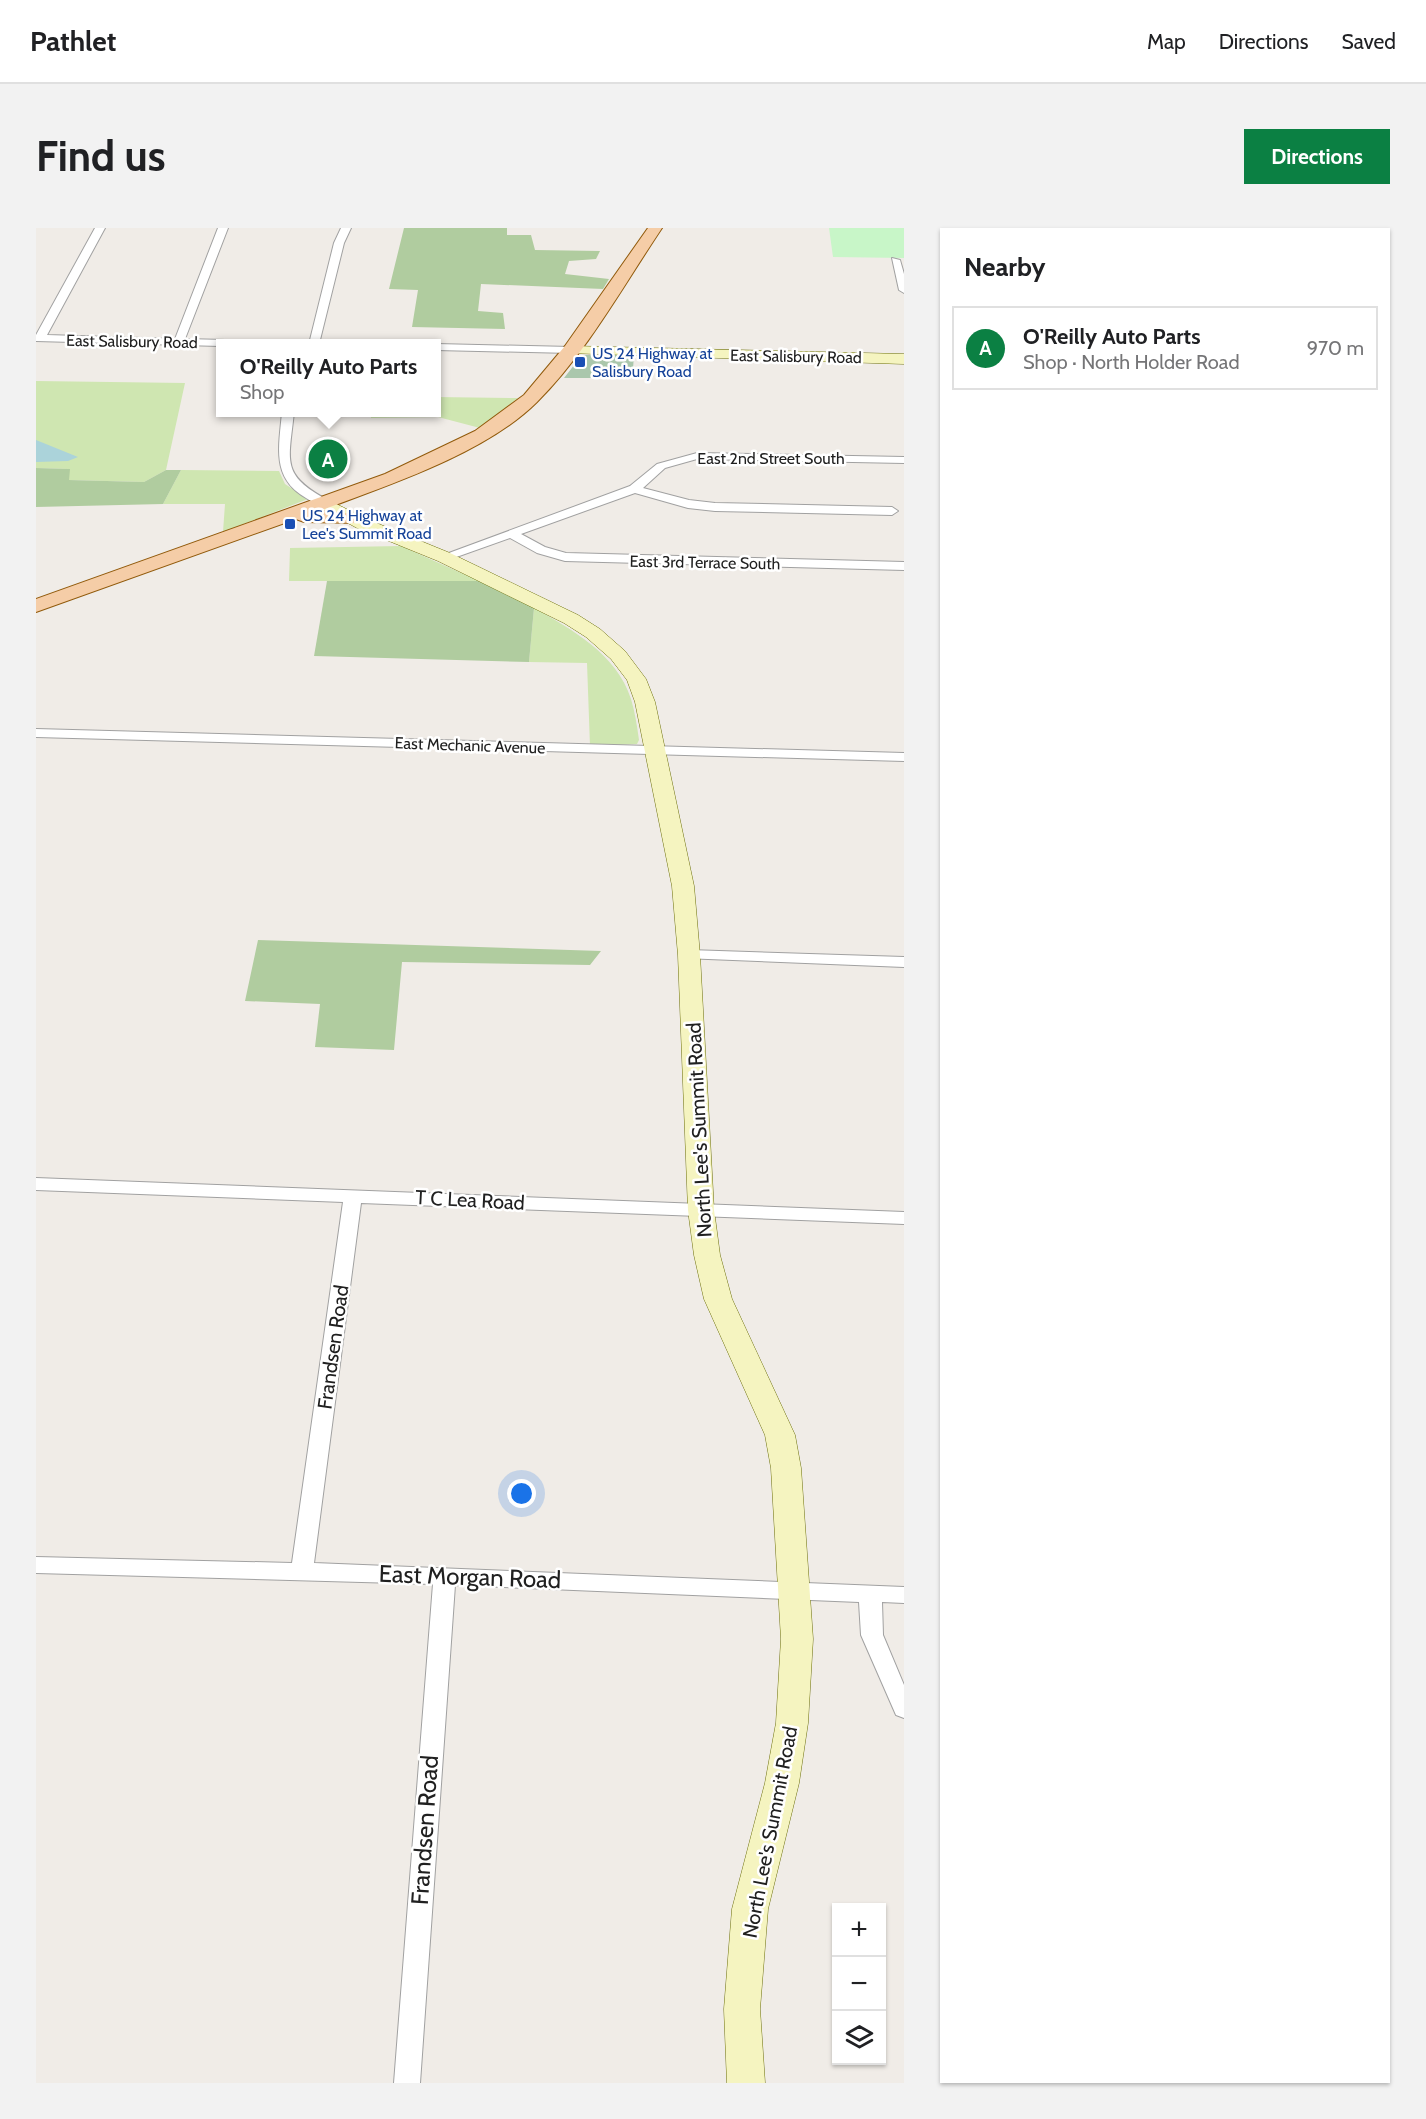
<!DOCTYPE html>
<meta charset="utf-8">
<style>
:root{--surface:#fff;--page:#f2f2f2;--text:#202124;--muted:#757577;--line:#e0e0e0;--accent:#0b8043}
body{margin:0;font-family:Cabin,sans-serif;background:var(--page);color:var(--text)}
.controls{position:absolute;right:18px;bottom:18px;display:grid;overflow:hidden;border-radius:0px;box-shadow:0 2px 4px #0004}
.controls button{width:54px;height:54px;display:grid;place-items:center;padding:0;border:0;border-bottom:2px solid var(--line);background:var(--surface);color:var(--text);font:30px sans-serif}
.you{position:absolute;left:486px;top:1266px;width:21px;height:21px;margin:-15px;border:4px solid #fff;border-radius:50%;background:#1a73e8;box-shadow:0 0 0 9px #1a73e833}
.badge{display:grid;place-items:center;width:39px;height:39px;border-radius:50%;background:var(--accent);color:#fff;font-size:20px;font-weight:700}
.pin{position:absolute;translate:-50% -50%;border:3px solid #fff;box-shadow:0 2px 6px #0006}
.popup{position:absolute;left:180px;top:111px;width:225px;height:78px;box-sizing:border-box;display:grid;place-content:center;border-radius:0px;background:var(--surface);filter:drop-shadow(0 2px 4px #0005);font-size:20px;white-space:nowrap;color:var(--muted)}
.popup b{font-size:22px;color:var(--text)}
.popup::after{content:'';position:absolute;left:50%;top:100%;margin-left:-12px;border:12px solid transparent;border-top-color:var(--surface)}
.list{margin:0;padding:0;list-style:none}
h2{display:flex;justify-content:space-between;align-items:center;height:78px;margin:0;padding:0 24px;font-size:26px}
h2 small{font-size:20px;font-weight:400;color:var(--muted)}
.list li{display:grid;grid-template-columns:39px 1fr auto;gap:18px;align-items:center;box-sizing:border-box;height:84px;margin:0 12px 12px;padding:0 12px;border:2px solid var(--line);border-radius:0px}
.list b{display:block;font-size:22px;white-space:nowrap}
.list p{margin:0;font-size:20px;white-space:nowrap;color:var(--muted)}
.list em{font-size:20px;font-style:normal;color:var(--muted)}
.icon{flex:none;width:33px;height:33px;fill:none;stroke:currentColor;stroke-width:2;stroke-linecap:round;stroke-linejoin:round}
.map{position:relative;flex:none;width:868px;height:1855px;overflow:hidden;border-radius:0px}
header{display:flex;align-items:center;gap:36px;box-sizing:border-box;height:84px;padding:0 30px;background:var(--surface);border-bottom:2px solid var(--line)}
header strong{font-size:28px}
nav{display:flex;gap:33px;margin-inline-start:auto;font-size:21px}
.intro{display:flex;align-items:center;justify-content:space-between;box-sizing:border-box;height:144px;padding:0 36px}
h1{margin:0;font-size:42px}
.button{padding:15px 27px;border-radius:0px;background:var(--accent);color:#fff;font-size:21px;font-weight:700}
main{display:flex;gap:36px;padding:0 36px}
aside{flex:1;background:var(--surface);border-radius:0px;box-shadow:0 2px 4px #0004}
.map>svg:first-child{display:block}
</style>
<header>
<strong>Pathlet</strong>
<nav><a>Map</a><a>Directions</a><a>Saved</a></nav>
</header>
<div class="intro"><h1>Find us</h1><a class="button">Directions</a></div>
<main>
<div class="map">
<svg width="868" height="1855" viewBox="0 0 868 1855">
<rect width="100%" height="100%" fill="#f0ece7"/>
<g fill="#cfe6b1">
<path d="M 0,153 L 149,155 L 130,242 L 108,254 L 33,252 L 33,241 L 0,240 Z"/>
<path d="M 400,169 L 482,170 L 444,200 L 402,189 L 335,190 L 335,185 L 400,184 Z"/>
<path d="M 145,242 L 243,243 L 249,256 L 272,271 L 187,304 L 189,276 L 127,276 Z"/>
<path d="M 365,318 L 443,353 L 253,353 L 254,320 Z"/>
<path d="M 498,380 C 535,401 581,426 595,471 C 599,484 601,498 603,512 L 601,516 L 554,518 L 551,435 L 493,434 Z"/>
</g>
<g fill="#b0cc9f">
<path d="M 368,0 L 471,0 L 471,7 L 495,7 L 499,22 L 564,23 L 560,31 L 533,33 L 529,46 L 573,51 L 567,61 L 445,56 L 442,83 L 467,85 L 469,101 L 376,99 L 382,62 L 353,61 Z"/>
<path d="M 0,240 L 34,241 L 33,252 L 108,254 L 130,242 L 145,242 L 127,276 L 0,279 Z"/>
<path d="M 291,353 L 443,353 L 498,380 L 493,434 L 278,428 Z"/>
<path d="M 222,712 L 565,723 L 554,737 L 366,734 L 358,822 L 279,819 L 284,776 L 209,773 Z"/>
</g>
<path fill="#aac7ac" d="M 546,127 L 598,127 L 597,141 L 584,144 L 582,150 L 528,150 Z"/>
<path fill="#c8f6c8" d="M 793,0 L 868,0 L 868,30 L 797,29 Z"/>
<path fill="#abd3da" d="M 0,212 L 42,229 L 32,233 L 0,234 Z"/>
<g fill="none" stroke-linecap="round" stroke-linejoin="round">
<g stroke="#a1a1a1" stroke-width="2">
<g id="minor">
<path d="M 59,0 L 69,0 L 11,107 L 139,111 L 182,0 L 192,0 L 149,111 L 228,113 L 233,116 L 184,116 L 184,118 L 0,113 L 0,107 Z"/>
<path d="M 305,0 L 315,0 L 308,15 L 283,116 L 273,116 L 298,15 Z"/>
<path d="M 856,30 L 864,32 L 868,46 L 868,65 L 863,62 Z"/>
<path d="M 400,116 L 535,119 L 540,122 L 535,125 L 400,122 Z"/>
<path d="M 246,184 L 258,184 C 253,233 244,247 292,272 L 292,278 C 284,279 277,274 270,270 C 235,250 243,219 246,184 Z"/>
<path d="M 661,225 L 868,229 L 868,235 L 661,231 L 629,240 L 607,260 L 653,272 L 679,275 L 856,279 L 862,283 L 856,287 L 679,283 L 652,280 L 599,265 L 485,306 L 509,319 L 530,325 L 868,334 L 868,342 L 529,333 L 501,325 L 474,310 L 412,332 L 404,332 L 402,329 L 594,258 L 621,236 Z"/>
<path d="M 0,501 L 868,525 L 868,533 L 0,509 Z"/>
<path d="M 653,722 L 868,729 L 868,739 L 647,730 L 645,727 Z"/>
<path d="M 0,950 L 868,984 L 868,996 L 325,975 L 278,1335 L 868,1359 L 868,1375 L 846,1374 L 847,1407 L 868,1457 L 868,1490 L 860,1487 L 825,1407 L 823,1374 L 419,1357 L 384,1855 L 358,1855 L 397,1356 L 0,1345 L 0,1329 L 256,1335 L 307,974 L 0,962 Z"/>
</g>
</g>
<g stroke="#6e710d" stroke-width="1">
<g id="secondary">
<path d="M 535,118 L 868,126 L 868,136 L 530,125 L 528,122 Z"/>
<path d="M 288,270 L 333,292 L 414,325 L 542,387 L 564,401 L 589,423 L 610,451 L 619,474 L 658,658 L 664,727 L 678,982 L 684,1027 L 696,1071 L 759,1207 L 765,1240 L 777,1411 L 772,1495 L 763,1555 L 732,1681 L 724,1781 L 729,1855 L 691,1855 L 688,1781 L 696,1681 L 729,1555 L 740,1495 L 745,1411 L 735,1240 L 729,1207 L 668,1071 L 658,1027 L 652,982 L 642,727 L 636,658 L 599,474 L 591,452 L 575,431 L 550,409 L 528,395 L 402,333 L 321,300 L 282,279 L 280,275 L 282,271 Z"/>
</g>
</g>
<g stroke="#915a0b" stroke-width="2">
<path id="primary" d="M 612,0 L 626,0 C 587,58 551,124 501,174 C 450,225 353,257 286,282 L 325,287 L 328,291 L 325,295 L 268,294 L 260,291 L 0,384 L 0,371 L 349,246 L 439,203 L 488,167 L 529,118 Z"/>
</g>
<use href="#minor" fill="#fff" fill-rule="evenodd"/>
<use href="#secondary" fill="#f5f4c0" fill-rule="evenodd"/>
<use href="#primary" fill="#f5cda7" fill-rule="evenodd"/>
</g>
<g fill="#1a4fb4" stroke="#fff" stroke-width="2">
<rect x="538" y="128" width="12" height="12" rx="3"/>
<rect x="248" y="290" width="12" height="12" rx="3"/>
</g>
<g text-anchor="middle" stroke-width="5" stroke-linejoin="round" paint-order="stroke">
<g font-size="16" fill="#202020" stroke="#fff">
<text transform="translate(96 113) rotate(1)" y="6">East Salisbury Road</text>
<text transform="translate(760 128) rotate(1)" y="6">East Salisbury Road</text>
<text x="735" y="236">East 2nd Street South</text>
<text transform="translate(669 334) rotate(1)" y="6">East 3rd Terrace South</text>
<text transform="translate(434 517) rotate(2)" y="6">East Mechanic Avenue</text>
</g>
<g font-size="16" fill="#164399" stroke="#fff" text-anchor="start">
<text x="556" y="131">US 24 Highway at<tspan x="556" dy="18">Salisbury Road</tspan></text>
<text x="266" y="293">US 24 Highway at<tspan x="266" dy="18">Lee's Summit Road</tspan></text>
</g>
<g font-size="20" fill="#202020" stroke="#fff">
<text transform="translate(663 902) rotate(-93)" y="7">North Lee's Summit Road</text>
<text transform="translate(434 972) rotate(3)" y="7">T C Lea Road</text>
<text transform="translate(297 1119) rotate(-82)" y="7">Frandsen Road</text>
<text transform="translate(734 1604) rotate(-79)" y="7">North Lee's Summit Road</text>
</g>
<g font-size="24" fill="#202020" stroke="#fff">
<text transform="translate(434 1349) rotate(2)" y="8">East Morgan Road</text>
<text transform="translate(389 1602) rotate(-86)" y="8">Frandsen Road</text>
</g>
</g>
</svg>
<div class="controls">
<button>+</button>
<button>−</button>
<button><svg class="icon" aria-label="layers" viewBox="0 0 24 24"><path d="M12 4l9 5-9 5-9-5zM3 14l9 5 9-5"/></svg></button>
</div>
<div class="you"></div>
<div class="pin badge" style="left:292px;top:231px">A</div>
<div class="popup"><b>O'Reilly Auto Parts</b>Shop</div>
</div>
<aside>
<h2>Nearby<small></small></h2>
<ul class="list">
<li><span class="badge">A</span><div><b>O'Reilly Auto Parts</b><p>Shop · North Holder Road</p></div><em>970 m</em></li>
</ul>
</aside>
</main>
